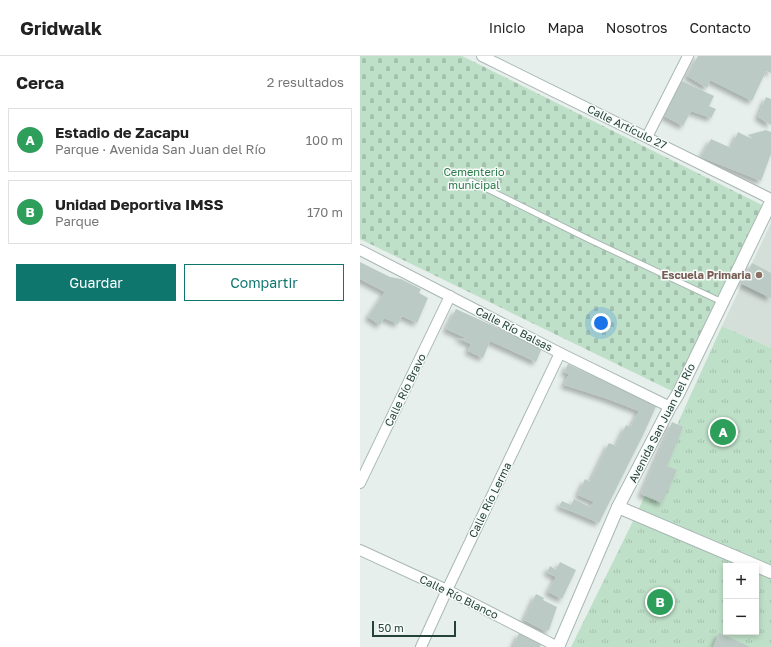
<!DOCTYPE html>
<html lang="es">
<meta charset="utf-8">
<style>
:root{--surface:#fff;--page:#f2f2f2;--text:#222;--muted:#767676;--line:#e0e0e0;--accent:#0f766e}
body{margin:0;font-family:"Golos Text",sans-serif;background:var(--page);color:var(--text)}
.controls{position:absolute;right:12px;bottom:12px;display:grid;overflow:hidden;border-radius:0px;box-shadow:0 2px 6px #0003}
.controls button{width:36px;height:36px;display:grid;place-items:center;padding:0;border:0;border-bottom:1px solid var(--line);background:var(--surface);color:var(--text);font:20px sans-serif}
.scale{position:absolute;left:12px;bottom:10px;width:84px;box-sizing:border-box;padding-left:4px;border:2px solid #24423a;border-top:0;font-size:11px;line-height:14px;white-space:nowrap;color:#24423a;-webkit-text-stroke:3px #f7fbf9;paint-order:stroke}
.you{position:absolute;left:241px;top:267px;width:14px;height:14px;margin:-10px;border:3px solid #fff;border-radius:50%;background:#1a73e8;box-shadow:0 0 0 6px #1a73e833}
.badge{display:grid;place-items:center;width:26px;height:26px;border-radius:50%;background:var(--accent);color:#fff;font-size:13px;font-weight:700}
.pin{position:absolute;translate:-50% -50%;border:2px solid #fff;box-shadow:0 1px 4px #0006}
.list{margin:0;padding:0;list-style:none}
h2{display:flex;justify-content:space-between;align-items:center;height:52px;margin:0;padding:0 16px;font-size:17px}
h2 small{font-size:13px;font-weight:400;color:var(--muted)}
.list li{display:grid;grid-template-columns:26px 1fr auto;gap:12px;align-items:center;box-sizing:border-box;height:64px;margin:0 8px 8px;padding:0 8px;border:1px solid var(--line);border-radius:0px}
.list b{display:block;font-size:15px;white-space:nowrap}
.list p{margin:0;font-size:13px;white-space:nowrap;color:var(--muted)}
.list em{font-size:13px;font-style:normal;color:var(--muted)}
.actions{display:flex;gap:8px;padding:12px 16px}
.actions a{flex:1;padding:9px 0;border:1px solid var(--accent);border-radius:0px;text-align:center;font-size:14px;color:var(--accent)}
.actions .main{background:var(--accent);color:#fff}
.map{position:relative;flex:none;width:411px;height:591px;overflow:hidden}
header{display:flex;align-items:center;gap:24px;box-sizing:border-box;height:56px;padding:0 20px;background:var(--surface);border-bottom:1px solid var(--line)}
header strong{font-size:19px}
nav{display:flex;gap:22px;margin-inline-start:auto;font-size:14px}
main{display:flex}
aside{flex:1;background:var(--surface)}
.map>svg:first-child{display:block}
</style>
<header>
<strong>Gridwalk</strong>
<nav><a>Inicio</a><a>Mapa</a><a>Nosotros</a><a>Contacto</a></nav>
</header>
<main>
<aside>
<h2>Cerca<small>2 resultados</small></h2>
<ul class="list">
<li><span class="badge" style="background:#2e9e5b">A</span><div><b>Estadio de Zacapu</b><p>Parque · Avenida San Juan del Río</p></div><em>100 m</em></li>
<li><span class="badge" style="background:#2e9e5b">B</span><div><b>Unidad Deportiva IMSS</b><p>Parque</p></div><em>170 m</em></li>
</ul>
<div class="actions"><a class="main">Guardar</a><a>Compartir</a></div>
</aside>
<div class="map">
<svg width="411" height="591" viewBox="0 0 411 591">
<defs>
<pattern id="cemetery-stones" width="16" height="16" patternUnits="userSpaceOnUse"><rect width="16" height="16" fill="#bfe0c8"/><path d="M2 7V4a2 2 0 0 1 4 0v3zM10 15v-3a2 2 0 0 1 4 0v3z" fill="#a4c1ad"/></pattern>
<pattern id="park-tufts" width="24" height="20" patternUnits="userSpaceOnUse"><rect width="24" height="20" fill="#bfe0c8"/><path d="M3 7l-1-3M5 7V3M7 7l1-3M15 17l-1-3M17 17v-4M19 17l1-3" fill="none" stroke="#a4c1ad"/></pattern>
<filter id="shadow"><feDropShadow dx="-3.5" dy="3.5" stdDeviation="2" flood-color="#0004"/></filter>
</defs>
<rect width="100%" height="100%" fill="#e6efeb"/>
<path fill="#d4dfda" d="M 411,167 L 411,292 L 362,270 Z"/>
<path fill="url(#cemetery-stones)" d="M 0,0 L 102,0 L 408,152 L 318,338 L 0,183 Z"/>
<path fill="url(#park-tufts)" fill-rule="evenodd" d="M 362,270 L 411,292 L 411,591 L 211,591 L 276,459 ZM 366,510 L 396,510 L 396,576 L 366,576 Z"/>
<g fill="#bbcac4" filter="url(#shadow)">
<path d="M 338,0 L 411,0 L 411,17 L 406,15 L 392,45 L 350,24 L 347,32 L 327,20 Z"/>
<path d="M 322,25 L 354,40 L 349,50 L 356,53 L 351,62 L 331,55 L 323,70 L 304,60 Z"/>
<path d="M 406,41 L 411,43 L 411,69 L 398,61 Z"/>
<path d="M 406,74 L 411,76 L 411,98 L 401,125 L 341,101 L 351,83 L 371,92 L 378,76 L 407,91 L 388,79 Z"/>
<path d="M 0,206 L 30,221 L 41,223 L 61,233 L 59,237 L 68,242 L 57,267 L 42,260 L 38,268 L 24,262 L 20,269 L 8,261 L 25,236 L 0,223 Z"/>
<path d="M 392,207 L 411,217 L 411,242 L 382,228 Z"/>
<path d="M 96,253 L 182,292 L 176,306 L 139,289 L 130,285 L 123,302 L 108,295 L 111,288 L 97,282 L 106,282 L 86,273 Z"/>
<path d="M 208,308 L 245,325 L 251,326 L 298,346 L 284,377 L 239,467 L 199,450 L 202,445 L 211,449 L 214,443 L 230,451 L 234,446 L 218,439 L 225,423 L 230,426 L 249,387 L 256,390 L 266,369 L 276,374 L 271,370 L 279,355 L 245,342 L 204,329 L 209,318 L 204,316 Z"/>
<path d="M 312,366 L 323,371 L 307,410 L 317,414 L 302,447 L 281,438 Z"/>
<path d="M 200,506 L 216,514 L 202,543 L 188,536 L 196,521 L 187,516 L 190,510 L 196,514 Z"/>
<path d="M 176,538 L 184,542 L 183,544 L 197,551 L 189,574 L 185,575 L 164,564 Z"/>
<path d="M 159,577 L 181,588 L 180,591 L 153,591 Z"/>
<path d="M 359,577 L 384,588 L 390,591 L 353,591 Z"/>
</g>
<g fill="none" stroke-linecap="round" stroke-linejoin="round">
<g stroke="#a8b8b2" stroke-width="7">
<path id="service" d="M 111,125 L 228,183 L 362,246"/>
</g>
<g stroke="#a8b8b2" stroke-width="12">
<g id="minor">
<path d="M 122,0 L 411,143"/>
<path d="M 287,81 L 328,0"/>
<path d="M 0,194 L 200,297 L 310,351"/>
<path d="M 0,427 L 90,240"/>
<path d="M 0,494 L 87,534 L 198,591"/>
<path d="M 61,591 L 87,534 L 200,297"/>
</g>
</g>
<g stroke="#a8b8b2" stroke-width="14">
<g id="tertiary">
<path d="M 258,451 L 411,516"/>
<path d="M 198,591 L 258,451 L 310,351 L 318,338 L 411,146"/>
</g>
</g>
<use href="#service" stroke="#fff" stroke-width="5"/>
<use href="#minor" stroke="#fff" stroke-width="10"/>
<use href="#tertiary" stroke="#fff" stroke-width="12"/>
</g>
<circle fill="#8d6e63" stroke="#f7fbf9" stroke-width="1.5" cx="399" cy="219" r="4"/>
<g text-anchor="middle" stroke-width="3" stroke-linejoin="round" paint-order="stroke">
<g font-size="11" fill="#24423a" stroke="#f7fbf9">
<text transform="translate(267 71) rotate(26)" y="4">Calle Artículo 27</text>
<text transform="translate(154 273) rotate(27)" y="4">Calle Río Balsas</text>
<text transform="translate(45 334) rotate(-64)" y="4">Calle Río Bravo</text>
<text transform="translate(302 367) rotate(-63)" y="4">Avenida San Juan del Río</text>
<text transform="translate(130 444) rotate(-64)" y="4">Calle Río Lerma</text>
<text transform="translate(99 541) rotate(26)" y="4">Calle Río Blanco</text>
</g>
<g font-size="11" fill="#2d7a4b" stroke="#f7fbf9">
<text x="114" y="120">Cementerio<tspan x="114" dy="13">municipal</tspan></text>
</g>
<g font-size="11" font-weight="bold" fill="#785e54" stroke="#f7fbf9" text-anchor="end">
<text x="391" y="223">Escuela Primaria</text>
</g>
</g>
</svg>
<div class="controls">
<button>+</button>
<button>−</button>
</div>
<div class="scale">50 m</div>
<div class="you"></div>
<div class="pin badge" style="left:363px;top:376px;background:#2e9e5b">A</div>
<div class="pin badge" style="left:300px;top:546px;background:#2e9e5b">B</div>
</div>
</main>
